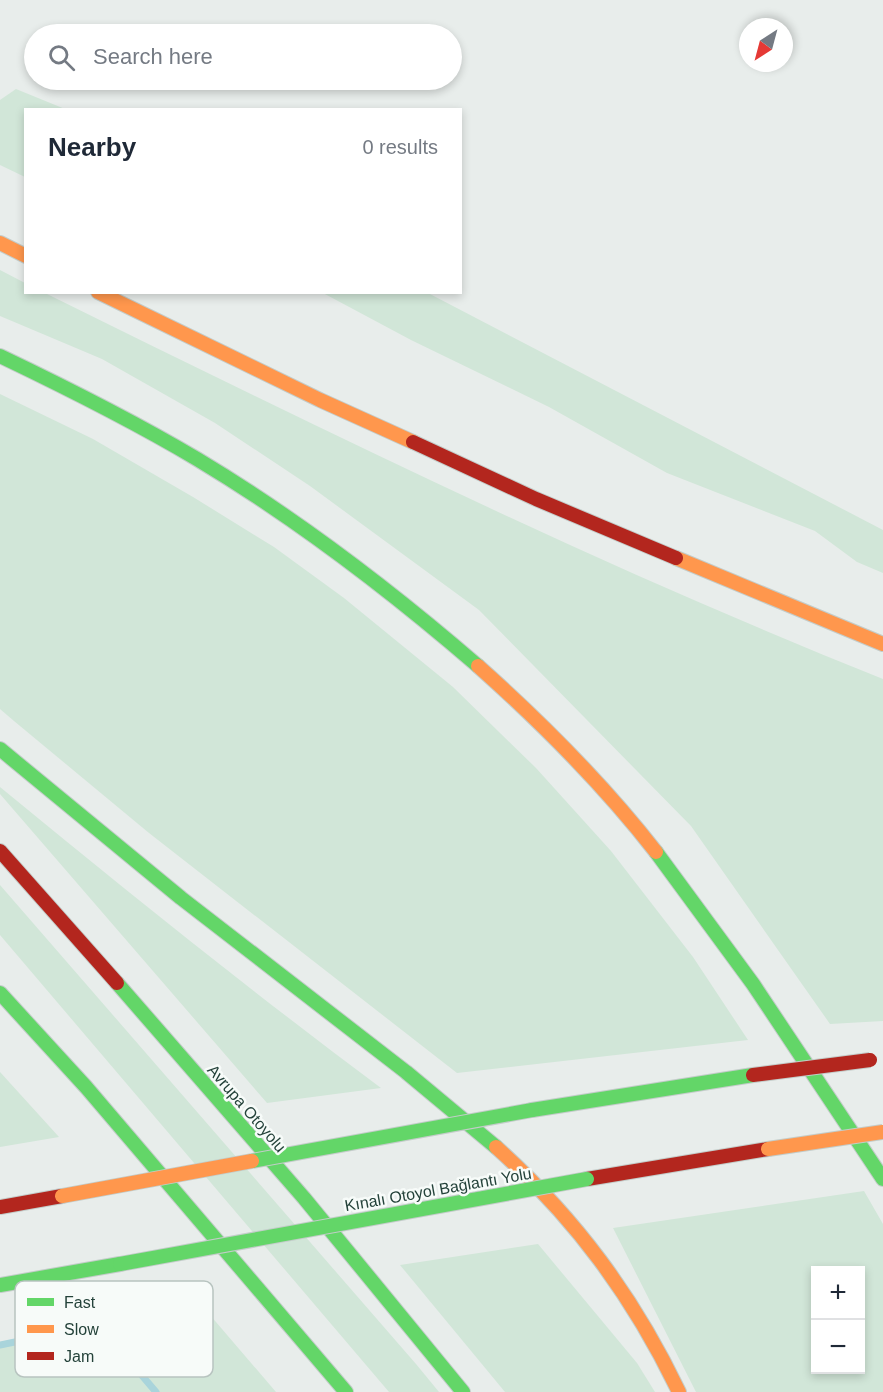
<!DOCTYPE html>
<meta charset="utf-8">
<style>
:root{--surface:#fff;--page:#f2f2f3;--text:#1f2937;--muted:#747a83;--line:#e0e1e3}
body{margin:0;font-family:Arial,sans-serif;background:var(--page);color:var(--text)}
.controls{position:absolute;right:18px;bottom:18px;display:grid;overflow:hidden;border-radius:0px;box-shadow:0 3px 9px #0003}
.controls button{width:54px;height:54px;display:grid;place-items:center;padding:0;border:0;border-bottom:2px solid var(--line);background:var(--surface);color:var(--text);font:30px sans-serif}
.compass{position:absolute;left:739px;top:18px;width:54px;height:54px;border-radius:50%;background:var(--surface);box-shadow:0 3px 9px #0003;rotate:216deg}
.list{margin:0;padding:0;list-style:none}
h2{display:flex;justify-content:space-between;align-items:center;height:78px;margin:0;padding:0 24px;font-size:26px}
h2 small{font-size:20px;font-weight:400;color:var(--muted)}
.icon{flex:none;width:33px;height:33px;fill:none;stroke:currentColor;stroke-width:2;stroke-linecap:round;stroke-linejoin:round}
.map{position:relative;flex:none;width:883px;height:1392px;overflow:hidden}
.search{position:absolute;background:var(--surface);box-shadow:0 3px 9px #0003;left:24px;top:24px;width:438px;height:66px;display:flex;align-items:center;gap:15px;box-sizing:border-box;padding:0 21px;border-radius:33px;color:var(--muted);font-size:22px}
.panel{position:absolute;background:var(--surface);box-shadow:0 3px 9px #0003;left:24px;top:108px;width:438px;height:186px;border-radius:0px}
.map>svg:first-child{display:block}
</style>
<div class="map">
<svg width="883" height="1392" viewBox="0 0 883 1392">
<rect width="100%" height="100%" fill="#e8edeb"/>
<g fill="#d1e6d8" fill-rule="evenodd">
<path d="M 16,89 L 65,109 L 26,110 L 25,177 L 0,165 L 0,100 Z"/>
<path d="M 0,270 L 25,283 L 26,292 L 45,293 C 321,429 597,565 883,679 L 883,1021 L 830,1024 L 691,826 L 479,610 L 310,486 L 215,423 L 102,359 L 0,316 Z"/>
<path d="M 323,293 L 428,293 L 883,530 L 883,573 L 857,562 L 815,531 L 667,473 L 549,407 L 411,340 Z"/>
<path d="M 0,394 L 93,439 L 193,497 L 274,547 L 344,598 L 453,687 L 536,768 L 611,851 L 693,957 L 748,1040 L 457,1073 L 149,833 L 14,721 L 0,709 Z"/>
<path d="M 0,787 C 125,890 251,991 381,1088 L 267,1103 L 0,794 Z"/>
<path d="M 0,885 L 416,1364 L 439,1392 L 389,1392 L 0,935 Z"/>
<path d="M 0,1072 L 59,1137 L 0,1147 Z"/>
<path d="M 864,1191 L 883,1224 L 883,1392 L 696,1392 L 613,1228 ZM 816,1270 L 860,1270 L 860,1370 L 816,1370 Z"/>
<path d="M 538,1244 L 637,1363 L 655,1392 L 505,1392 L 400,1265 Z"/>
<path d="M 204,1308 L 276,1392 L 0,1392 L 0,1342 Z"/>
</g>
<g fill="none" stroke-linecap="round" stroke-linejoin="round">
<path stroke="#a9d4db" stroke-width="7" d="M 0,1345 L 34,1338 L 116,1351 L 127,1358 L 156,1392"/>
<g stroke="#c3ccc9" stroke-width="16">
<g id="fast">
<path d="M 0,356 C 67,388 133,421 197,459 C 297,519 390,590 478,666"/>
<path d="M 0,749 L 181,898 L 406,1072 L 496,1147"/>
<path d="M 656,852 L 753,984 L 883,1179"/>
<path d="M 117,983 L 304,1198 L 463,1392"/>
<path d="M 0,993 L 86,1087 L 346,1392"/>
<path d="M 532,1110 L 753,1075"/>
<path d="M 0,1285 L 120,1264"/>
</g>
</g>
<g stroke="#c3ccc9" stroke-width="16">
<g id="slow">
<path d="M 0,243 L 26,256"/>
<path d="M 98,292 L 320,400 L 413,442"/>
<path d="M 676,558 L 883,644"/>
<path d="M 478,666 C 542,723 603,784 656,852"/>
<path d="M 496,1147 C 575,1218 633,1296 679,1392"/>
</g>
</g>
<g stroke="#c3ccc9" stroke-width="16">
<g id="jam">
<path d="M 413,442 L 536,499 L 676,558"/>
<path d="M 0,851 L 117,983"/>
<path d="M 587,1179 L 768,1149"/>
<path d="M 0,1207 L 62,1196"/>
</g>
</g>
<use href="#fast" stroke="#63d668" stroke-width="14"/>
<use href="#slow" stroke="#ff974d" stroke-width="14"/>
<use href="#jam" stroke="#b3261e" stroke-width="14"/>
<g stroke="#c3ccc9" stroke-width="16" stroke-linecap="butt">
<g id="fast-bridge">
<path d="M 252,1161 L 532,1110"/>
<path d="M 120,1264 L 587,1179"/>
</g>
</g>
<g stroke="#c3ccc9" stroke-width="16" stroke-linecap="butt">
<g id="slow-bridge">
<path d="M 768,1149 L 883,1132"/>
<path d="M 62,1196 L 252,1161"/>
</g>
</g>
<g stroke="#c3ccc9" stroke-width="16" stroke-linecap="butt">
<path id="jam-bridge" d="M 753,1075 L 870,1060"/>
</g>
<use href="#fast-bridge" stroke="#63d668" stroke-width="14"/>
<use href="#slow-bridge" stroke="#ff974d" stroke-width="14"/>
<use href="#jam-bridge" stroke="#b3261e" stroke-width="14"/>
</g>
<g text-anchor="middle" stroke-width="5" stroke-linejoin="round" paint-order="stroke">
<g font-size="16" fill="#24423a" stroke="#f7fbf9">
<text transform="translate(247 1108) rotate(49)" y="6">Avrupa Otoyolu</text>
<text transform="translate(438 1189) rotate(-10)" y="6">Kınalı Otoyol Bağlantı Yolu</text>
</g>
</g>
<rect x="15" y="1281" width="198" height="96" rx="9" fill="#f7fbf9" stroke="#b8c4c0" stroke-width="1.5"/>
<rect x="27" y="1298" width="27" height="8" fill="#63d668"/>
<rect x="27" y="1325" width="27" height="8" fill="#ff974d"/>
<rect x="27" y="1352" width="27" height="8" fill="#b3261e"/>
<g font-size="16" fill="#24423a">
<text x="64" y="1308">Fast</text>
<text x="64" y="1335">Slow</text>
<text x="64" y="1362">Jam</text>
</g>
</svg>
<div class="controls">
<button>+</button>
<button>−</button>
</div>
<svg class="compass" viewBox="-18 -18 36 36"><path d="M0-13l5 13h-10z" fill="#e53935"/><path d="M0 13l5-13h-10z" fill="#747a83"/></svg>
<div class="search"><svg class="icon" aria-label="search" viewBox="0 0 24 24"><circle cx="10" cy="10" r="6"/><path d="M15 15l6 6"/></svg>Search here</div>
<section class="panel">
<h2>Nearby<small>0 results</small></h2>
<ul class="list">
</ul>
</section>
</div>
